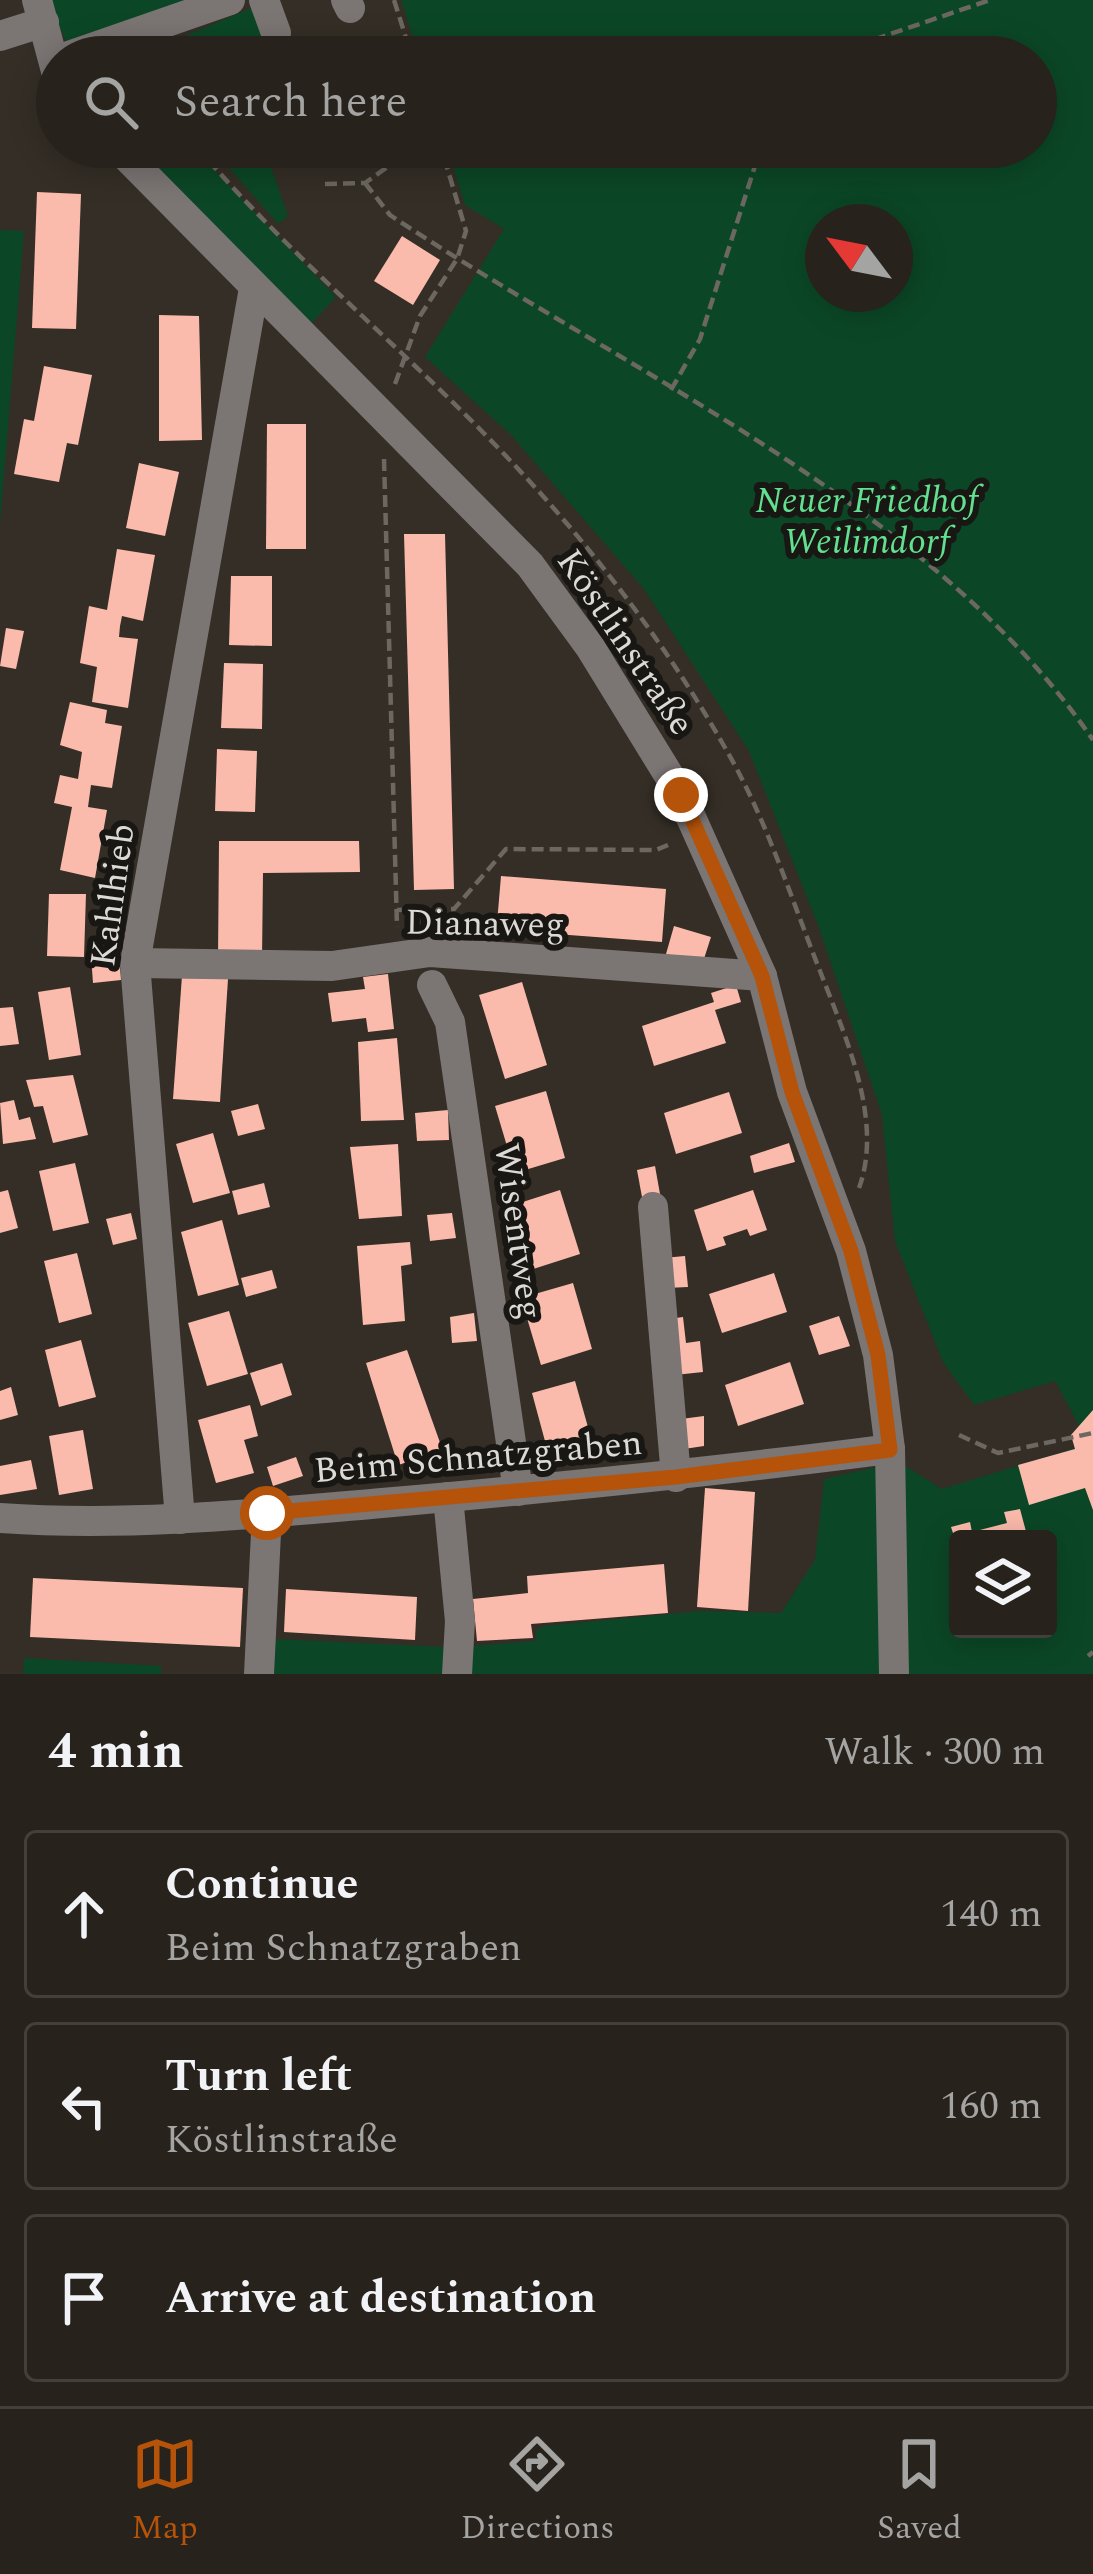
<!DOCTYPE html>
<meta charset="utf-8">
<style>
:root{--surface:#27221c;--page:#2f2a25;--text:#f1f3f6;--muted:#a4a4a3;--line:#433f3b;--accent:#b45309}
body{margin:0;font-family:Spectral,serif;background:var(--page);color:var(--text)}
.controls{position:absolute;right:36px;bottom:36px;display:grid;overflow:hidden;border-radius:12px;box-shadow:0 6px 30px #0003}
.controls button{width:108px;height:108px;display:grid;place-items:center;padding:0;border:0;border-bottom:3px solid var(--line);background:var(--surface);color:var(--text);font:60px sans-serif}
.compass{position:absolute;left:805px;top:204px;width:108px;height:108px;border-radius:50%;background:var(--surface);box-shadow:0 6px 30px #0003;rotate:302deg}
.stop{position:absolute;width:36px;height:36px;margin:-27px;border:9px solid #b45309;border-radius:50%;background:#fff}
.stop.end{background:#b45309;border-color:#fff;box-shadow:0 3px 12px #0008}
.list{margin:0;padding:0;list-style:none}
h2{display:flex;justify-content:space-between;align-items:center;height:156px;margin:0;padding:0 48px;font-size:51px}
h2 small{font-size:39px;font-weight:400;color:var(--muted)}
.list li{display:grid;grid-template-columns:78px 1fr auto;gap:36px;align-items:center;box-sizing:border-box;height:168px;margin:0 24px 24px;padding:0 24px;border:3px solid var(--line);border-radius:12px}
.list b{display:block;font-size:45px;white-space:nowrap}
.list p{margin:0;font-size:39px;white-space:nowrap;color:var(--muted)}
.list em{font-size:39px;font-style:normal;color:var(--muted)}
.icon{flex:none;width:66px;height:66px;fill:none;stroke:currentColor;stroke-width:2;stroke-linecap:round;stroke-linejoin:round}
.map{position:relative;flex:none;width:1093px;height:1674px;overflow:hidden}
.search{position:absolute;background:var(--surface);box-shadow:0 6px 30px #0003;left:36px;right:36px;top:36px;height:132px;display:flex;align-items:center;gap:30px;box-sizing:border-box;padding:0 42px;border-radius:66px;color:var(--muted);font-size:45px}
.sheet{height:732px;background:var(--surface)}
nav{display:flex;justify-content:space-around;align-items:center;box-sizing:border-box;height:168px;border-top:3px solid var(--line);background:var(--surface);font-size:33px;color:var(--muted)}
nav a{display:grid;justify-items:center;gap:6px}
nav .on{color:var(--accent)}
.map>svg:first-child{display:block}
</style>
<div class="map">
<svg width="1093" height="1674" viewBox="0 0 1093 1674">
<rect width="100%" height="100%" fill="#342e26"/>
<g fill="#0b4726" fill-rule="evenodd">
<path d="M 49,0 L 199,0 L 68,47 Z"/>
<path d="M 401,0 L 1093,0 L 1093,1674 L 470,1674 L 472,1646 L 536,1641 L 536,1630 L 545,1626 L 700,1611 L 781,1613 L 815,1560 L 824,1479 L 899,1462 L 942,1489 L 1089,1444 L 1055,1381 L 974,1405 L 943,1362 L 895,1241 L 882,1115 L 819,928 L 749,751 L 644,589 L 511,435 L 425,357 L 504,229 L 465,205 L 447,147 L 1036,147 L 1036,57 L 419,57 ZM 823,222 L 895,222 L 895,294 L 823,294 ZM 958,1539 L 1048,1539 L 1048,1629 L 958,1629 Z"/>
<path d="M 252,8 L 263,35 L 230,49 L 232,57 L 134,57 Z"/>
<path d="M 129,147 L 192,147 L 336,297 L 311,324 Z"/>
<path d="M 211,147 L 264,147 L 288,216 L 278,224 Z"/>
<path d="M 0,230 L 24,231 L 0,524 Z"/>
<path d="M 275,1639 L 446,1647 L 445,1674 L 273,1674 Z"/>
<path d="M 24,1658 L 161,1666 L 161,1674 L 23,1674 Z"/>
</g>
<g fill="#fbbbac">
<path d="M 37,192 L 81,194 L 76,329 L 32,328 Z"/>
<path d="M 402,236 L 440,260 L 413,305 L 374,281 Z"/>
<path d="M 159,315 L 199,316 L 202,440 L 159,441 Z"/>
<path d="M 44,366 L 92,375 L 78,445 L 67,443 L 59,482 L 14,474 L 24,419 L 34,421 Z"/>
<path d="M 267,424 L 306,424 L 306,549 L 266,549 Z"/>
<path d="M 139,463 L 179,472 L 165,536 L 126,528 Z"/>
<path d="M 404,534 L 445,534 L 454,889 L 414,890 Z"/>
<path d="M 117,549 L 155,555 L 143,621 L 122,616 L 120,626 L 119,637 L 138,639 L 128,708 L 92,702 L 97,667 L 80,663 L 89,606 L 107,610 Z"/>
<path d="M 231,576 L 272,576 L 272,646 L 229,645 Z"/>
<path d="M 6,628 L 24,631 L 16,669 L 0,666 Z"/>
<path d="M 224,663 L 263,664 L 262,729 L 221,728 Z"/>
<path d="M 70,702 L 107,710 L 105,723 L 122,726 L 112,788 L 91,785 L 88,807 L 107,810 L 95,878 L 60,870 L 72,807 L 54,803 L 60,775 L 78,779 L 82,752 L 60,745 Z"/>
<path d="M 217,749 L 257,751 L 255,812 L 215,811 Z"/>
<path d="M 219,841 L 359,841 L 360,872 L 263,873 L 262,959 L 218,959 Z"/>
<path d="M 501,876 L 666,889 L 662,942 L 516,931 L 515,936 L 496,935 Z"/>
<path d="M 49,894 L 86,894 L 84,957 L 47,956 Z"/>
<path d="M 674,926 L 711,937 L 702,965 L 666,954 Z"/>
<path d="M 119,954 L 121,980 L 93,983 L 91,956 Z"/>
<path d="M 388,974 L 394,1029 L 368,1032 L 366,1018 L 332,1022 L 328,993 L 365,989 L 363,977 Z"/>
<path d="M 182,976 L 228,979 L 220,1102 L 173,1099 Z"/>
<path d="M 522,982 L 547,1065 L 505,1079 L 479,995 Z"/>
<path d="M 736,985 L 741,1002 L 715,1010 L 726,1043 L 654,1066 L 642,1026 L 714,1002 L 711,993 Z"/>
<path d="M 70,987 L 81,1055 L 49,1060 L 38,992 Z"/>
<path d="M 13,1007 L 19,1044 L 0,1046 L 0,1008 Z"/>
<path d="M 397,1038 L 404,1120 L 361,1121 L 358,1042 Z"/>
<path d="M 73,1075 L 88,1135 L 53,1143 L 43,1106 L 34,1107 L 26,1080 Z"/>
<path d="M 546,1091 L 565,1158 L 515,1173 L 495,1106 Z"/>
<path d="M 729,1092 L 742,1133 L 676,1154 L 664,1113 Z"/>
<path d="M 14,1100 L 19,1120 L 30,1117 L 36,1139 L 3,1144 L 0,1103 Z"/>
<path d="M 258,1104 L 265,1129 L 238,1136 L 231,1111 Z"/>
<path d="M 448,1110 L 449,1140 L 417,1141 L 415,1113 Z"/>
<path d="M 213,1133 L 230,1193 L 193,1203 L 176,1144 Z"/>
<path d="M 789,1143 L 795,1162 L 754,1173 L 750,1156 Z"/>
<path d="M 398,1144 L 402,1216 L 359,1219 L 350,1147 Z"/>
<path d="M 75,1163 L 89,1223 L 53,1231 L 39,1171 Z"/>
<path d="M 655,1166 L 660,1194 L 642,1197 L 637,1170 Z"/>
<path d="M 264,1183 L 270,1207 L 238,1215 L 232,1191 Z"/>
<path d="M 8,1190 L 18,1228 L 0,1233 L 0,1192 Z"/>
<path d="M 560,1190 L 580,1254 L 527,1271 L 507,1207 Z"/>
<path d="M 753,1190 L 767,1230 L 750,1236 L 747,1229 L 723,1237 L 726,1245 L 707,1251 L 694,1210 Z"/>
<path d="M 131,1213 L 137,1239 L 113,1245 L 106,1219 Z"/>
<path d="M 452,1213 L 456,1238 L 430,1241 L 427,1215 Z"/>
<path d="M 222,1220 L 239,1285 L 198,1296 L 181,1232 Z"/>
<path d="M 410,1242 L 412,1264 L 401,1266 L 405,1321 L 363,1325 L 357,1246 Z"/>
<path d="M 77,1253 L 92,1314 L 59,1323 L 44,1261 Z"/>
<path d="M 685,1256 L 688,1287 L 666,1288 L 663,1258 Z"/>
<path d="M 272,1270 L 277,1288 L 246,1297 L 241,1278 Z"/>
<path d="M 774,1273 L 787,1312 L 722,1333 L 709,1294 Z"/>
<path d="M 573,1283 L 592,1349 L 541,1365 L 521,1298 Z"/>
<path d="M 229,1311 L 248,1374 L 207,1386 L 188,1323 Z"/>
<path d="M 474,1313 L 477,1341 L 452,1343 L 450,1317 Z"/>
<path d="M 839,1316 L 850,1346 L 819,1355 L 809,1326 Z"/>
<path d="M 683,1317 L 686,1343 L 700,1341 L 703,1372 L 675,1375 L 669,1319 Z"/>
<path d="M 81,1340 L 96,1397 L 59,1407 L 45,1350 Z"/>
<path d="M 407,1350 L 443,1451 L 398,1465 L 366,1363 Z"/>
<path d="M 790,1362 L 804,1404 L 738,1426 L 725,1385 Z"/>
<path d="M 282,1363 L 292,1395 L 261,1406 L 250,1373 Z"/>
<path d="M 575,1381 L 593,1445 L 549,1456 L 532,1393 Z"/>
<path d="M 11,1387 L 18,1415 L 0,1420 L 0,1391 Z"/>
<path d="M 250,1405 L 258,1436 L 244,1440 L 254,1473 L 216,1483 L 198,1420 Z"/>
<path d="M 1093,1410 L 1093,1510 L 1085,1488 L 1029,1505 L 1018,1465 L 1075,1449 L 1071,1435 Z"/>
<path d="M 704,1416 L 704,1446 L 684,1449 L 681,1419 Z"/>
<path d="M 83,1430 L 93,1489 L 59,1495 L 49,1436 Z"/>
<path d="M 296,1457 L 303,1476 L 273,1486 L 267,1467 Z"/>
<path d="M 31,1460 L 37,1489 L 0,1495 L 0,1466 Z"/>
<path d="M 705,1488 L 755,1492 L 748,1611 L 697,1607 Z"/>
<path d="M 1020,1509 L 1028,1539 L 955,1539 L 951,1527 L 970,1522 L 972,1532 L 1007,1523 L 1004,1512 Z"/>
<path d="M 664,1564 L 668,1613 L 531,1624 L 533,1638 L 477,1641 L 473,1599 L 528,1593 L 527,1576 Z"/>
<path d="M 33,1578 L 243,1588 L 240,1647 L 30,1637 Z"/>
<path d="M 286,1589 L 417,1597 L 415,1640 L 284,1632 Z"/>
</g>
<g fill="none" stroke-linecap="round" stroke-linejoin="round">
<g stroke="#6c6760" stroke-width="4.5" stroke-dasharray="12 6" stroke-linecap="butt">
<path d="M 394,0 L 412,57"/>
<path d="M 823,57 L 990,0"/>
<path d="M 197,147 C 291,258 405,350 505,455 C 590,544 668,646 728,753 C 767,821 791,898 820,971 C 845,1036 884,1120 859,1188"/>
<path d="M 365,183 L 390,215 C 622,370 933,506 1093,740"/>
<path d="M 325,184 L 365,183 L 397,160"/>
<path d="M 395,384 L 420,316 L 457,259 L 466,231 L 441,147"/>
<path d="M 671,390 L 700,339 L 761,147"/>
<path d="M 384,459 L 397,927"/>
<path d="M 397,910 L 454,909 L 506,849 L 656,850 L 668,845"/>
<path d="M 959,1435 L 998,1453 L 1093,1433"/>
<path d="M 1088,1656 L 1093,1652"/>
</g>
<g stroke="#7b7574" stroke-width="30">
<path d="M 37,0 L 57,75"/>
<path d="M 264,0 L 276,33"/>
<path d="M 346,0 L 350,8"/>
<path d="M 0,36 L 44,22"/>
<path d="M 66,57 L 230,0"/>
<path d="M 117,147 L 530,565 L 590,647 L 681,795 L 762,976 L 792,1092 L 851,1251 L 878,1355 L 890,1449 L 894,1674"/>
<path d="M 135,963 L 332,966 L 430,952 L 762,976"/>
<path d="M 432,985 L 450,1022 L 518,1491"/>
<path d="M 653,1207 L 676,1477"/>
<path d="M 448,1497 L 460,1621 L 457,1674"/>
<path d="M 0,1518 C 128,1527 255,1514 382,1503 C 552,1488 721,1471 890,1449"/>
<path d="M 180,1519 L 135,963 L 254,288"/>
<path d="M 259,1674 L 267,1513"/>
</g>
</g>
<g fill="none" stroke-linecap="round" stroke-linejoin="round">
<path stroke="#b45309" stroke-width="15" d="M 267,1513 L 676,1477 L 890,1450 L 878,1355 L 851,1251 L 792,1092 L 762,976 L 681,795"/>
</g>
<g text-anchor="middle" stroke-width="12" stroke-linejoin="round" paint-order="stroke">
<g font-size="36" font-style="italic" fill="#61e090" stroke="#191713">
<text x="867" y="512">Neuer Friedhof<tspan x="867" dy="41">Weilimdorf</tspan></text>
</g>
<g font-size="36" fill="#ddd9d4" stroke="#191713">
<text transform="translate(627 641) rotate(56)" y="13">Köstlinstraße</text>
<text transform="translate(111 895) rotate(-82)" y="13">Kahlhieb</text>
<text transform="translate(485 922) rotate(1)" y="13">Dianaweg</text>
<text transform="translate(520 1231) rotate(82)" y="13">Wisentweg</text>
<text transform="translate(478 1455) rotate(-5)" y="13">Beim Schnatzgraben</text>
</g>
</g>
</svg>
<div class="controls">
<button><svg class="icon" aria-label="layers" viewBox="0 0 24 24"><path d="M12 4l9 5-9 5-9-5zM3 14l9 5 9-5"/></svg></button>
</div>
<svg class="compass" viewBox="-18 -18 36 36"><path d="M0-13l5 13h-10z" fill="#e53935"/><path d="M0 13l5-13h-10z" fill="#a4a4a3"/></svg>
<div class="stop" style="left:267px;top:1513px"></div>
<div class="stop end" style="left:681px;top:795px"></div>
<div class="search"><svg class="icon" aria-label="search" viewBox="0 0 24 24"><circle cx="10" cy="10" r="6"/><path d="M15 15l6 6"/></svg>Search here</div>
</div>
<section class="sheet">
<h2>4 min<small>Walk · 300 m</small></h2>
<ul class="list">
<li><svg class="icon" aria-label="ahead" viewBox="0 0 24 24"><path d="M12 20V5M6 11l6-6 6 6"/></svg><div><b>Continue</b><p>Beim Schnatzgraben</p></div><em>140 m</em></li>
<li><svg class="icon" aria-label="left" viewBox="0 0 24 24"><path d="M17 20v-9H6M10 6l-5 5 5 5"/></svg><div><b>Turn left</b><p>Köstlinstraße</p></div><em>160 m</em></li>
<li><svg class="icon" aria-label="arrive" viewBox="0 0 24 24"><path d="M6 21V4h12l-3 4 3 4H6"/></svg><div><b>Arrive at destination</b></div></li>
</ul>
</section>
<nav>
<a class="on"><svg class="icon" aria-label="map" viewBox="0 0 24 24"><path d="M3 6l6-2 6 2 6-2v14l-6 2-6-2-6 2zM9 4v14M15 6v14"/></svg>Map</a>
<a><svg class="icon" aria-label="directions" viewBox="0 0 24 24"><path d="M12 3l9 9-9 9-9-9zM9 14v-3h6M13 9l2 2-2 2"/></svg>Directions</a>
<a><svg class="icon" aria-label="saved" viewBox="0 0 24 24"><path d="M7 4h10v16l-5-4-5 4z"/></svg>Saved</a>
</nav>
